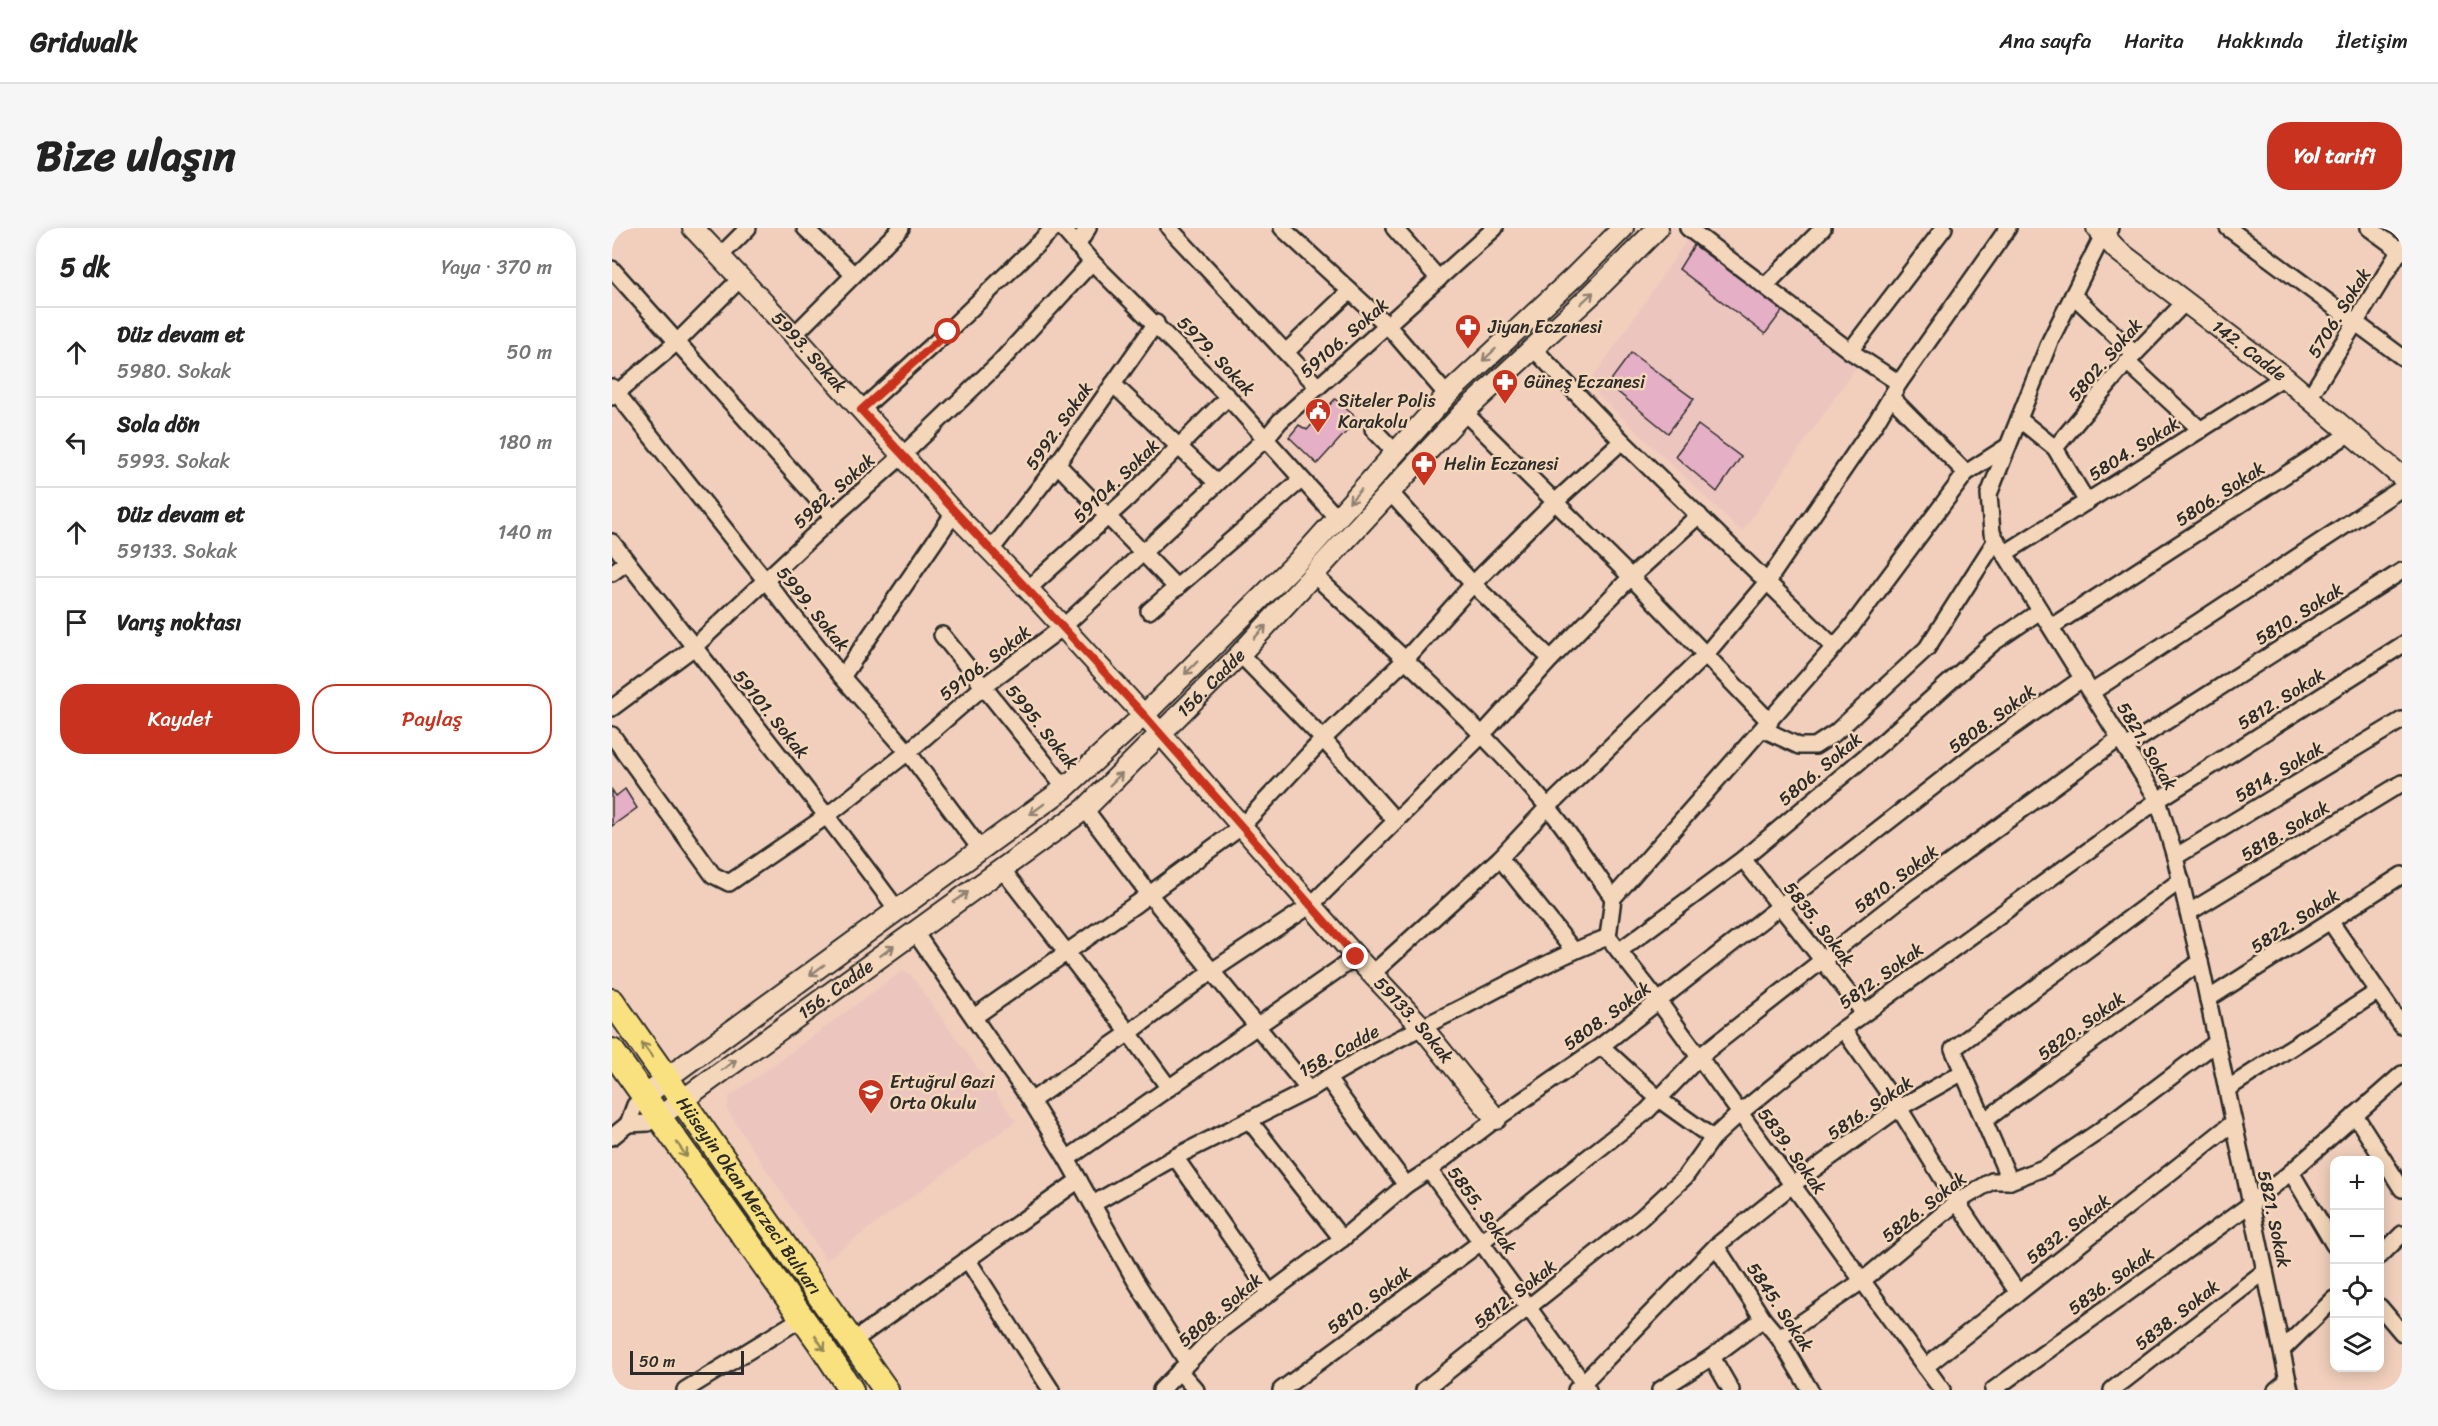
<!DOCTYPE html>
<html lang="tr">
<meta charset="utf-8">
<style>
:root{--surface:#fff;--page:#f6f6f6;--text:#222;--muted:#767676;--line:#e0e0e0;--accent:#c8321e}
body{margin:0;font-family:Sriracha,sans-serif;background:var(--page);color:var(--text)}
.controls{position:absolute;right:18px;bottom:18px;display:grid;overflow:hidden;border-radius:12px;box-shadow:0 3px 15px #0003}
.controls button{width:54px;height:54px;display:grid;place-items:center;padding:0;border:0;border-bottom:2px solid var(--line);background:var(--surface);color:var(--text);font:30px sans-serif}
.scale{position:absolute;left:18px;bottom:15px;width:114px;box-sizing:border-box;padding-left:6px;border:3px solid #2b2b2b;border-top:0;font-size:16px;line-height:21px;white-space:nowrap;color:#2b2b2b;-webkit-text-stroke:4px #f4d7ba;paint-order:stroke}
.stop{position:absolute;width:18px;height:18px;margin:-14px;border:4px solid #c8321e;border-radius:50%;background:#fff}
.stop.end{background:#c8321e;border-color:#fff;box-shadow:0 2px 6px #0008}
.list{margin:0;padding:0;list-style:none}
h2{display:flex;justify-content:space-between;align-items:center;height:78px;margin:0;padding:0 24px;font-size:26px}
h2 small{font-size:20px;font-weight:400;color:var(--muted)}
.list li{display:grid;grid-template-columns:39px 1fr auto;gap:18px;align-items:center;box-sizing:border-box;height:90px;padding:0 24px;border-top:2px solid var(--line)}
.list b{display:block;font-size:22px;white-space:nowrap}
.list p{margin:0;font-size:20px;white-space:nowrap;color:var(--muted)}
.list em{font-size:20px;font-style:normal;color:var(--muted)}
.actions{display:flex;gap:12px;padding:18px 24px}
.actions a{flex:1;padding:14px 0;border:2px solid var(--accent);border-radius:24px;text-align:center;font-size:21px;color:var(--accent)}
.actions .main{background:var(--accent);color:#fff}
.icon{flex:none;width:33px;height:33px;fill:none;stroke:currentColor;stroke-width:2;stroke-linecap:round;stroke-linejoin:round}
.map{position:relative;flex:none;width:1790px;height:1162px;overflow:hidden;border-radius:24px}
header{display:flex;align-items:center;gap:36px;box-sizing:border-box;height:84px;padding:0 30px;background:var(--surface);border-bottom:2px solid var(--line)}
header strong{font-size:28px}
nav{display:flex;gap:33px;margin-inline-start:auto;font-size:21px}
.intro{display:flex;align-items:center;justify-content:space-between;box-sizing:border-box;height:144px;padding:0 36px}
h1{margin:0;font-size:42px}
.button{padding:15px 27px;border-radius:24px;background:var(--accent);color:#fff;font-size:21px;font-weight:700}
main{display:flex;gap:36px;padding:0 36px}
aside{flex:1;background:var(--surface);border-radius:24px;box-shadow:0 3px 15px #0003}
.map>svg:first-child{display:block}
</style>
<header>
<strong>Gridwalk</strong>
<nav><a>Ana sayfa</a><a>Harita</a><a>Hakkında</a><a>İletişim</a></nav>
</header>
<div class="intro"><h1>Bize ulaşın</h1><a class="button">Yol tarifi</a></div>
<main>
<aside>
<h2>5 dk<small>Yaya · 370 m</small></h2>
<ul class="list">
<li><svg class="icon" aria-label="ahead" viewBox="0 0 24 24"><path d="M12 20V5M6 11l6-6 6 6"/></svg><div><b>Düz devam et</b><p>5980. Sokak</p></div><em>50 m</em></li>
<li><svg class="icon" aria-label="left" viewBox="0 0 24 24"><path d="M17 20v-9H6M10 6l-5 5 5 5"/></svg><div><b>Sola dön</b><p>5993. Sokak</p></div><em>180 m</em></li>
<li><svg class="icon" aria-label="ahead" viewBox="0 0 24 24"><path d="M12 20V5M6 11l6-6 6 6"/></svg><div><b>Düz devam et</b><p>59133. Sokak</p></div><em>140 m</em></li>
<li><svg class="icon" aria-label="arrive" viewBox="0 0 24 24"><path d="M6 21V4h12l-3 4 3 4H6"/></svg><div><b>Varış noktası</b></div></li>
</ul>
<div class="actions"><a class="main">Kaydet</a><a>Paylaş</a></div>
</aside>
<div class="map">
<svg width="1790" height="1162" viewBox="0 0 1790 1162">
<rect width="100%" height="100%" fill="#f1cfbc"/>
<filter id="ink" filterUnits="userSpaceOnUse"><feTurbulence type="fractalNoise" baseFrequency=".0167" numOctaves="2"/><feDisplacementMap in="SourceGraphic" scale="12" xChannelSelector="R" yChannelSelector="G"/><feConvolveMatrix kernelMatrix="1 2 1 2 8 2 1 2 1" color-interpolation-filters="sRGB"/></filter>
<g filter="url(#ink)">
<g fill="#edc5bf">
<path d="M 1077,9 L 1248,134 L 1130,304 L 976,157 Z"/>
<path d="M 290,743 L 298,746 L 404,893 L 214,1032 L 115,882 L 117,869 Z"/>
</g>
<g fill="#e5afc6" stroke="#2b2b2b" stroke-width="1.5">
<path d="M 1082,17 L 1171,82 L 1153,106 L 1067,41 Z"/>
<path d="M 1019,125 L 1082,171 L 1056,205 L 996,156 Z"/>
<path d="M 723,171 L 746,191 L 705,236 L 677,209 L 687,197 L 695,202 Z"/>
<path d="M 1086,197 L 1129,229 L 1105,264 L 1063,228 Z"/>
<path d="M 13,561 L 25,580 L 0,598 L 0,562 L 4,568 Z"/>
</g>
<g fill="none" stroke-linecap="round" stroke-linejoin="round">
<g stroke="#2b2b2b" stroke-width="20">
<g id="minor">
<path d="M 193,0 L 241,46"/>
<path d="M 450,0 L 480,34 L 616,169 L 724,289"/>
<path d="M 557,0 L 706,159"/>
<path d="M 670,0 L 776,98 L 835,167"/>
<path d="M 782,0 L 827,51"/>
<path d="M 1076,0 L 1238,123 L 1287,155"/>
<path d="M 1498,0 L 1491,7 L 1438,113 L 1377,266 L 1380,305 L 1546,572 L 1563,629 L 1590,743 L 1678,1162"/>
<path d="M 1616,0 L 1790,129"/>
<path d="M 1757,0 L 1790,24"/>
<path d="M 465,18 L 476,0"/>
<path d="M 107,29 L 136,0"/>
<path d="M 0,41 L 221,289"/>
<path d="M 1154,57 L 1211,0"/>
<path d="M 1461,67 L 1523,126"/>
<path d="M 182,107 L 289,0"/>
<path d="M 921,120 L 1010,213 L 1222,419"/>
<path d="M 1238,123 L 1332,0"/>
<path d="M 674,124 L 738,63"/>
<path d="M 1515,134 L 1589,202"/>
<path d="M 501,156 L 605,255"/>
<path d="M 0,159 L 230,449 L 296,524 L 369,622"/>
<path d="M 0,169 L 65,114 L 127,52"/>
<path d="M 1279,169 L 1354,245"/>
<path d="M 1697,170 L 1790,19"/>
<path d="M 249,182 L 335,104 L 442,0"/>
<path d="M 852,184 L 1019,349 L 1158,494"/>
<path d="M 1407,191 L 1443,220 L 1515,134 L 1574,73"/>
<path d="M 761,201 L 783,224"/>
<path d="M 1443,220 L 1475,274"/>
<path d="M 445,236 L 565,360"/>
<path d="M 777,263 L 861,356 L 939,431"/>
<path d="M 0,314 C 95,437 194,557 286,683"/>
<path d="M 379,322 L 438,246 L 544,95"/>
<path d="M 1392,326 L 1672,149"/>
<path d="M 0,345 L 15,334"/>
<path d="M 702,347 C 782,421 864,494 935,578 C 959,606 979,639 1001,670"/>
<path d="M 416,361 L 516,270 L 616,169"/>
<path d="M 537,383 L 689,252"/>
<path d="M 1439,399 L 1738,205"/>
<path d="M 330,407 L 453,560"/>
<path d="M 628,426 L 711,511 L 783,592"/>
<path d="M 230,449 L 342,285"/>
<path d="M 1480,464 L 1790,260"/>
<path d="M 0,480 L 81,420 L 221,289 L 291,227 L 386,136 L 480,34"/>
<path d="M 1151,501 L 1187,518 L 1203,518 L 1223,505 L 1315,420 L 1384,312"/>
<path d="M 0,507 L 101,647 L 117,655 L 216,587 L 296,524 L 372,458 L 451,399 L 654,210 L 668,193 L 883,0"/>
<path d="M 1514,519 L 1790,343"/>
<path d="M 473,581 L 537,666 L 697,862"/>
<path d="M 1563,629 L 1790,492"/>
<path d="M 888,630 L 961,722"/>
<path d="M 1131,631 L 1252,785"/>
<path d="M 390,641 L 517,805 L 557,860"/>
<path d="M 1576,685 L 1790,555"/>
<path d="M 1718,693 L 1790,798"/>
<path d="M 302,703 L 419,873 L 455,931 L 523,1052 L 575,1134"/>
<path d="M 996,709 L 1001,670 L 1237,402 L 1354,245 L 1396,218"/>
<path d="M 996,709 L 1047,774 L 1330,1162"/>
<path d="M 1007,723 L 1131,631 L 1272,513 L 1381,415 L 1428,383"/>
<path d="M 761,745 L 888,630 L 936,579 L 1094,426 L 1155,354 L 1264,194 L 1287,155 L 1396,0"/>
<path d="M 1596,771 L 1790,647"/>
<path d="M 362,789 L 524,676 L 629,599 L 711,511 L 793,432 L 861,356 L 942,275 L 1010,213"/>
<path d="M 1231,801 L 1287,880 L 1345,974 L 1406,1065"/>
<path d="M 989,818 L 1048,872 L 1101,910"/>
<path d="M 1351,844 L 1398,953"/>
<path d="M 715,850 L 794,957"/>
<path d="M 1615,861 L 1765,764"/>
<path d="M 419,873 L 517,805 L 600,743 L 699,677 L 870,507 L 939,431 L 1019,349 L 1087,287"/>
<path d="M 1743,887 L 1790,961"/>
<path d="M 637,892 L 730,1011"/>
<path d="M 1372,893 L 1588,734"/>
<path d="M 16,896 L 23,877 L 33,869"/>
<path d="M 16,896 L 36,895 L 47,889"/>
<path d="M 0,909 L 16,896"/>
<path d="M 563,929 L 658,1065"/>
<path d="M 455,931 L 744,729"/>
<path d="M 817,942 L 976,1162"/>
<path d="M 1679,944 L 1722,1017"/>
<path d="M 481,976 L 563,929 L 697,862 C 744,831 796,806 847,781 C 896,756 944,729 996,709"/>
<path d="M 1104,1018 L 1151,1091 L 1167,1110 L 1198,1162"/>
<path d="M 1768,1028 L 1790,1006"/>
<path d="M 355,1031 L 439,1162"/>
<path d="M 1768,1079 L 1790,1105"/>
<path d="M 1167,1110 L 1250,1053 L 1345,974 L 1380,953 L 1398,953 L 1434,939 L 1486,904 L 1605,814"/>
<path d="M 241,1113 L 467,952"/>
<path d="M 1670,1122 L 1722,1071"/>
<path d="M 1100,1129 L 1119,1162"/>
<path d="M 1313,1139 L 1622,894"/>
<path d="M 567,1143 L 584,1162"/>
<path d="M 73,1162 L 190,1090"/>
<path d="M 549,1162 L 607,1103 L 730,1011 L 794,957 L 817,942 L 884,891 L 989,818 L 1364,525 L 1471,450"/>
<path d="M 669,1162 L 869,1014 L 1035,883 L 1087,829 L 1296,665 L 1508,510"/>
<path d="M 812,1162 L 1029,990 L 1073,949 L 1101,910 L 1128,885 L 1231,801 L 1546,572 L 1790,417"/>
<path d="M 964,1162 L 1104,1018 L 1180,957 L 1287,880 L 1351,844 L 1341,821 L 1569,652"/>
<path d="M 1048,1162 L 1100,1129 L 1151,1091"/>
<path d="M 1381,1162 L 1640,975 L 1679,944 L 1790,846"/>
<path d="M 1500,1162 L 1653,1043"/>
<path d="M 1664,1162 L 1676,1152"/>
</g>
</g>
<g stroke="#2b2b2b" stroke-width="24">
<g id="tertiary">
<path id="s1" d="M 81,0 L 182,107 L 342,285 L 416,361 L 549,506 L 744,729 L 810,799 L 884,891"/>
<path id="s2" d="M 1485,0 L 1505,22 L 1672,149 L 1790,249"/>
<path d="M 33,869 L 55,850 L 453,560 L 532,487 L 692,327 L 835,167 L 962,49 L 1011,0"/>
<path id="s3" d="M 47,889 L 473,581 L 628,426 L 852,184 L 979,67 L 1046,0"/>
</g>
</g>
<g stroke="#2b2b2b" stroke-width="28">
<g id="primary">
<path id="s4" d="M 0,773 L 274,1162"/>
<path d="M 0,823 L 206,1112 L 239,1162"/>
</g>
</g>
<use href="#minor" stroke="#f4d7ba" stroke-width="15"/>
<use href="#tertiary" stroke="#f4d7ba" stroke-width="20"/>
<use href="#primary" stroke="#fae180" stroke-width="24"/>
</g>
<defs><path id="oneway-shaft" d="M-6 0H5M1.5-3L5.5 0L1.5 3" fill="none" stroke-width="1.6" stroke-linecap="round" stroke-linejoin="round" transform="scale(1.5)"/></defs>
<g stroke="#908172">
<use href="#oneway-shaft" transform="translate(975 70) rotate(-43)"/>
<use href="#oneway-shaft" transform="translate(877 127) rotate(137)"/>
<use href="#oneway-shaft" transform="translate(743 268) rotate(132)"/>
<use href="#oneway-shaft" transform="translate(648 404) rotate(-47)"/>
<use href="#oneway-shaft" transform="translate(579 440) rotate(135)"/>
<use href="#oneway-shaft" transform="translate(504 551) rotate(-45)"/>
<use href="#oneway-shaft" transform="translate(425 581) rotate(144)"/>
<use href="#oneway-shaft" transform="translate(349 669) rotate(-35)"/>
<use href="#oneway-shaft" transform="translate(275 723) rotate(-36)"/>
<use href="#oneway-shaft" transform="translate(205 742) rotate(144)"/>
<use href="#oneway-shaft" transform="translate(117 837) rotate(-36)"/>
</g>
<g stroke="#928656">
<use href="#oneway-shaft" transform="translate(35 822) rotate(-126)"/>
<use href="#oneway-shaft" transform="translate(70 922) rotate(55)"/>
<use href="#oneway-shaft" transform="translate(208 1115) rotate(56)"/>
</g>
</g>
<g fill="none" stroke-linecap="round" stroke-linejoin="round" filter="url(#ink)">
<path stroke="#c8321e" stroke-width="8" d="M 336,104 L 249,182 L 532,487 L 744,729"/>
</g>
<defs>
<g id="pharmacy-pin" transform="scale(1.35)"><path d="M0 17L-7.5 6A9.5 9.5 0 1 1 7.5 6Z" fill="#c8321e" stroke="#f4d7ba"/><path d="M-2-6h4v4h4v4h-4v4h-4v-4h-4v-4h4Z" fill="#fff"/></g>
<g id="civic-pin" transform="scale(1.35)"><path d="M0 17L-7.5 6A9.5 9.5 0 1 1 7.5 6Z" fill="#c8321e" stroke="#f4d7ba"/><path d="M-.6-6.5H3V-4.5H.6V-3L4-1V1h2V6H-6V1h2V-1L-.6-3ZM-1.2 2.5V6h2.4V2.5Z" fill="#fff"/></g>
<g id="school-pin" transform="scale(1.35)"><path d="M0 17L-7.5 6A9.5 9.5 0 1 1 7.5 6Z" fill="#c8321e" stroke="#f4d7ba"/><path d="M0-5L7-2L0 1L-7-2ZM-4 1L0 2.5L4 1V4Q0 6-4 4Z" fill="#fff"/></g>
</defs>
<g fill-rule="evenodd">
<use href="#pharmacy-pin" x="856" y="99"/>
<use href="#pharmacy-pin" x="893" y="154"/>
<use href="#civic-pin" x="706" y="183"/>
<use href="#pharmacy-pin" x="812" y="236"/>
<use href="#school-pin" x="259" y="864"/>
</g>
<g text-anchor="middle" stroke-width="5" stroke-linejoin="round" paint-order="stroke">
<g font-size="18" fill="#2b2b2b" stroke="#f4d7ba">
<text transform="translate(1727 85) rotate(-58)" y="6">5706. Sokak</text>
<text transform="translate(732 110) rotate(-41)" y="6">59106. Sokak</text>
<text dy="6" stroke="none"><textPath href="#s2" startOffset="196">142. Cadde</textPath></text>
<text dy="6" stroke="none"><textPath href="#s1" startOffset="170">5993. Sokak</textPath></text>
<text transform="translate(604 128) rotate(46)" y="6">5979. Sokak</text>
<text transform="translate(1493 132) rotate(-49)" y="6">5802. Sokak</text>
<text transform="translate(447 198) rotate(-55)" y="6">5992. Sokak</text>
<text transform="translate(1522 221) rotate(-32)" y="6">5804. Sokak</text>
<text transform="translate(504 253) rotate(-44)" y="6">59104. Sokak</text>
<text transform="translate(222 263) rotate(-42)" y="6">5982. Sokak</text>
<text transform="translate(1608 266) rotate(-33)" y="6">5806. Sokak</text>
<text transform="translate(201 381) rotate(51)" y="6">5999. Sokak</text>
<text transform="translate(1687 386) rotate(-32)" y="6">5810. Sokak</text>
<text transform="translate(373 435) rotate(-38)" y="6">59106. Sokak</text>
<text dy="6" stroke="none"><textPath href="#s3" startOffset="704">156. Cadde</textPath></text>
<text transform="translate(1669 471) rotate(-32)" y="6">5812. Sokak</text>
<text transform="translate(159 486) rotate(51)" y="6">59101. Sokak</text>
<text transform="translate(1380 491) rotate(-36)" y="6">5808. Sokak</text>
<text transform="translate(430 499) rotate(51)" y="6">5995. Sokak</text>
<text transform="translate(1535 518) rotate(59)" y="6">5821. Sokak</text>
<text transform="translate(1208 541) rotate(-40)" y="6">5806. Sokak</text>
<text transform="translate(1667 544) rotate(-31)" y="6">5814. Sokak</text>
<text transform="translate(1673 603) rotate(-31)" y="6">5818. Sokak</text>
<text transform="translate(1284 651) rotate(-37)" y="6">5810. Sokak</text>
<text transform="translate(1683 693) rotate(-33)" y="6">5822. Sokak</text>
<text transform="translate(1207 696) rotate(52)" y="6">5835. Sokak</text>
<text transform="translate(1269 748) rotate(-36)" y="6">5812. Sokak</text>
<text dy="6" stroke="none"><textPath href="#s3" startOffset="218">156. Cadde</textPath></text>
<text transform="translate(995 788) rotate(-36)" y="6">5808. Sokak</text>
<text dy="6" stroke="none"><textPath href="#s1" startOffset="1071">59133. Sokak</textPath></text>
<text transform="translate(1469 798) rotate(-36)" y="6">5820. Sokak</text>
<text transform="translate(727 823) rotate(-29)" y="6">158. Cadde</text>
<text transform="translate(1258 880) rotate(-34)" y="6">5816. Sokak</text>
<text transform="translate(1180 923) rotate(54)" y="6">5839. Sokak</text>
<text dy="6" stroke="none"><textPath href="#s4" startOffset="238">Hüseyin Okan Merzeci Bulvarı</textPath></text>
<text transform="translate(1312 979) rotate(-38)" y="6">5826. Sokak</text>
<text transform="translate(870 982) rotate(54)" y="6">5855. Sokak</text>
<text transform="translate(1662 991) rotate(78)" y="6">5821. Sokak</text>
<text transform="translate(1456 1001) rotate(-38)" y="6">5832. Sokak</text>
<text transform="translate(1499 1053) rotate(-36)" y="6">5836. Sokak</text>
<text transform="translate(903 1066) rotate(-38)" y="6">5812. Sokak</text>
<text transform="translate(757 1072) rotate(-37)" y="6">5810. Sokak</text>
<text transform="translate(1168 1079) rotate(56)" y="6">5845. Sokak</text>
<text transform="translate(608 1082) rotate(-40)" y="6">5808. Sokak</text>
<text transform="translate(1565 1087) rotate(-38)" y="6">5838. Sokak</text>
</g>
<g font-size="18" fill="#2b2b2b" stroke="#f4d7ba" text-anchor="start">
<text x="876" y="105">Jiyan Eczanesi</text>
<text x="912" y="160">Güneş Eczanesi</text>
<text x="726" y="179">Siteler Polis<tspan x="726" dy="21">Karakolu</tspan></text>
<text x="832" y="242">Helin Eczanesi</text>
<text x="278" y="860">Ertuğrul Gazi<tspan x="278" dy="21">Orta Okulu</tspan></text>
</g>
</g>
</svg>
<div class="controls">
<button>+</button>
<button>−</button>
<button><svg class="icon" aria-label="locate" viewBox="0 0 24 24"><circle cx="12" cy="12" r="6"/><path d="M12 2v4M12 18v4M2 12h4M18 12h4"/></svg></button>
<button><svg class="icon" aria-label="layers" viewBox="0 0 24 24"><path d="M12 4l9 5-9 5-9-5zM3 14l9 5 9-5"/></svg></button>
</div>
<div class="scale">50 m</div>
<div class="stop" style="left:336px;top:104px"></div>
<div class="stop end" style="left:744px;top:729px"></div>
</div>
</main>
